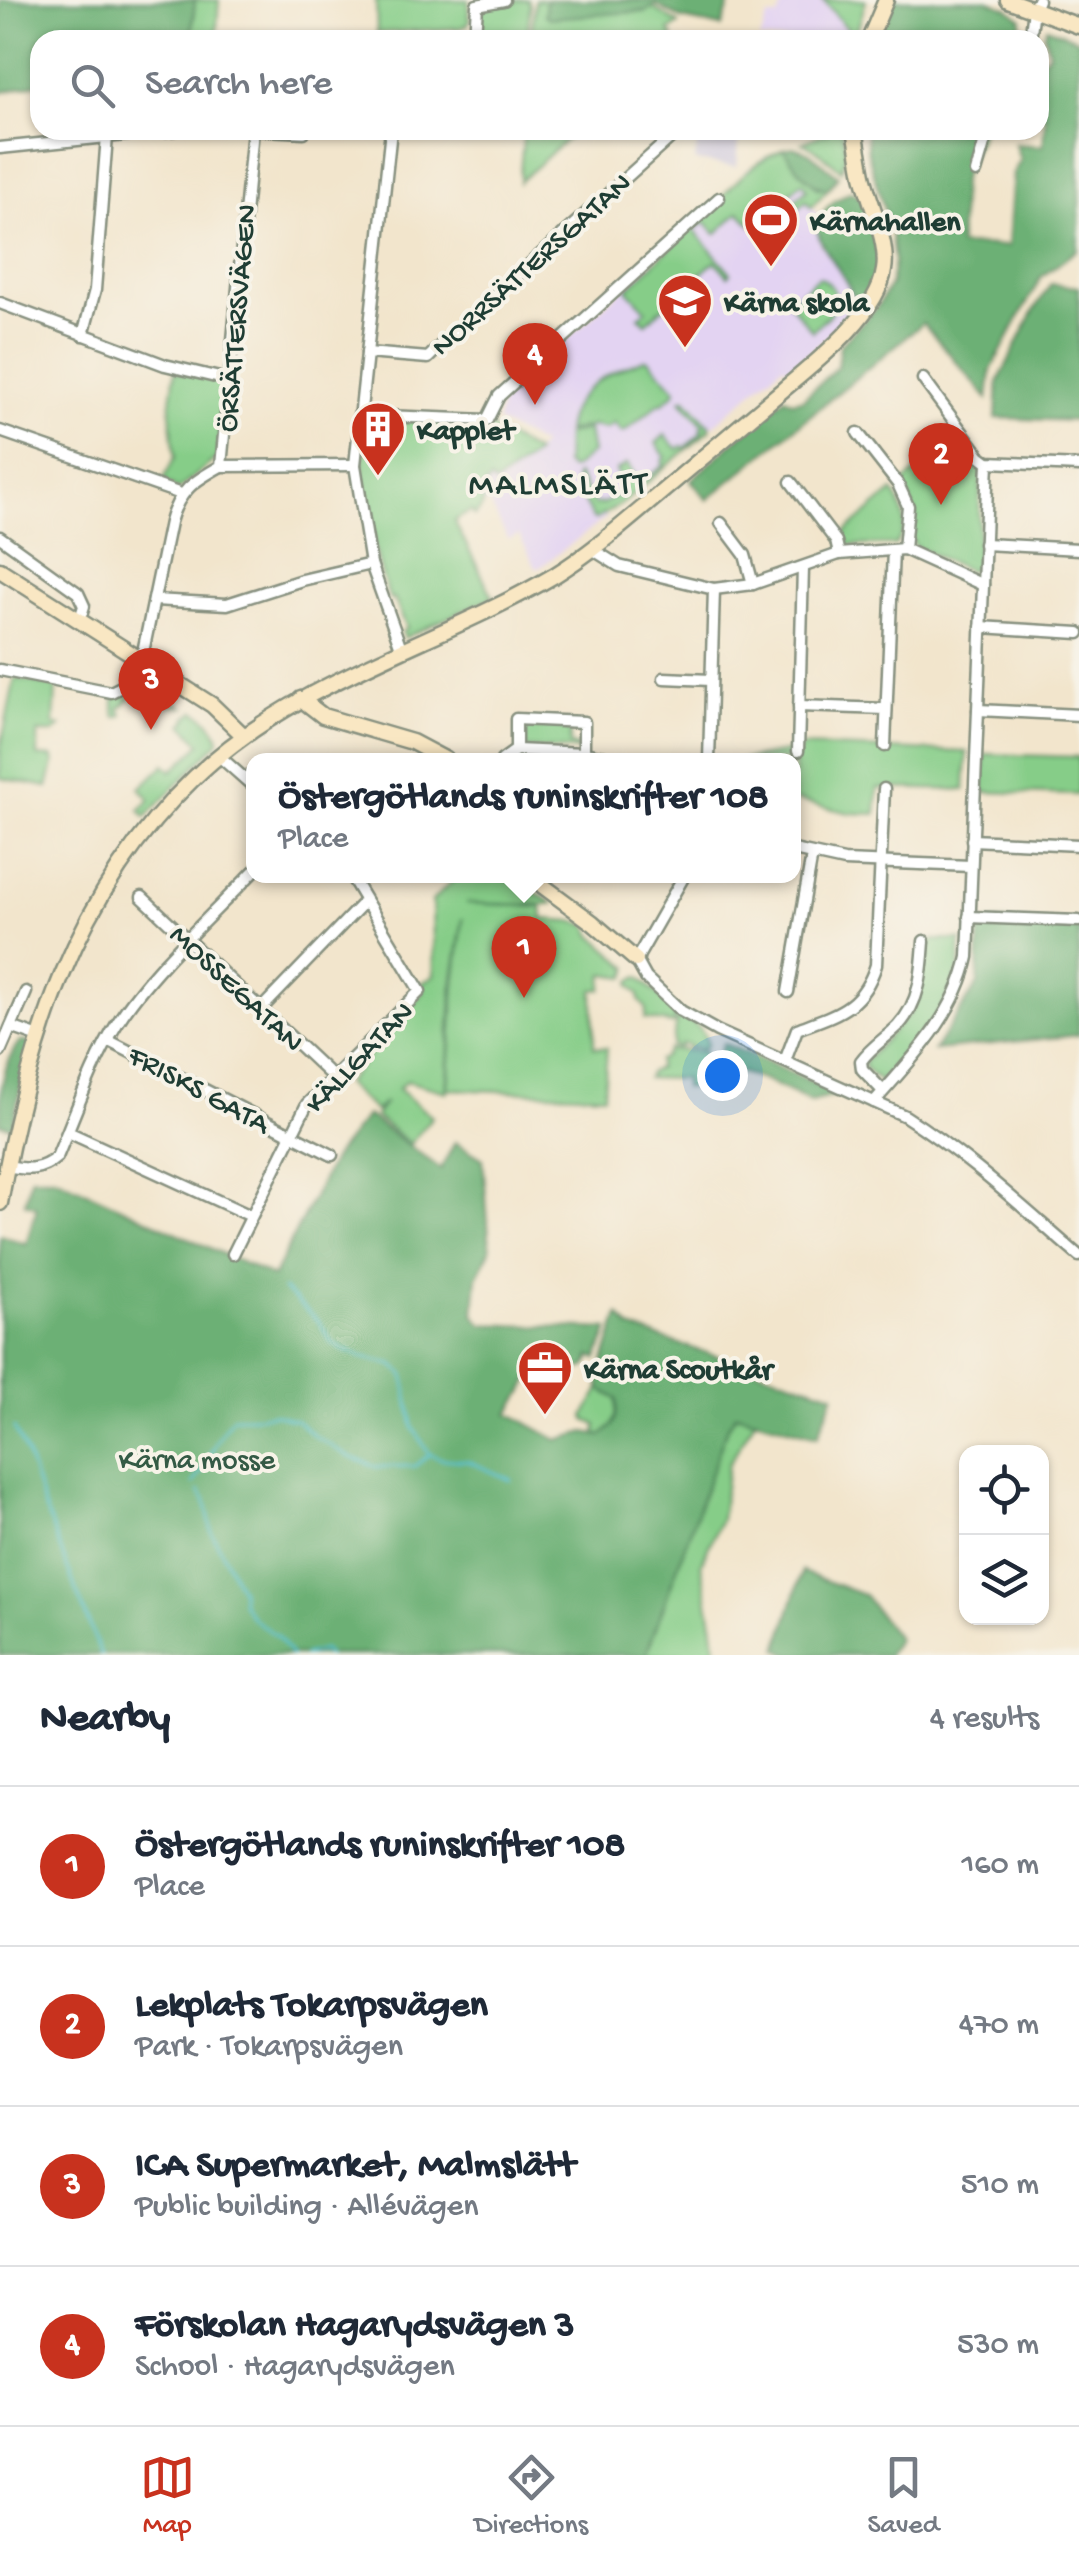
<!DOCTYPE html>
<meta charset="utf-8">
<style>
:root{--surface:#fff;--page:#f6f6f7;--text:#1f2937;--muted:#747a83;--line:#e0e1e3;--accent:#c8321e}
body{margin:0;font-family:"Gochi Hand",sans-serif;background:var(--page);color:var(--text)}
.controls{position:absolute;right:30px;bottom:30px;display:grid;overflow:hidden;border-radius:20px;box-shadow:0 2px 8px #0004}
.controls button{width:90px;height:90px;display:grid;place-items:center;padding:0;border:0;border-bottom:2px solid var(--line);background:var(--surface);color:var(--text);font:50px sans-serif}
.you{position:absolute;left:722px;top:1075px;width:35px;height:35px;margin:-25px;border:8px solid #fff;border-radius:50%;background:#1a73e8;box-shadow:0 0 0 15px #1a73e833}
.badge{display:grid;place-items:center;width:65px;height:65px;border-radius:50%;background:var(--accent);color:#fff;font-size:32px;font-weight:700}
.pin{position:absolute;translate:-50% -82px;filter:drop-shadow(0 2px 5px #0008)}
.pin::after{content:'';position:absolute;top:52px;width:35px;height:30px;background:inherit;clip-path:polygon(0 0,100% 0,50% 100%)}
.popup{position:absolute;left:246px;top:753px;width:555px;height:130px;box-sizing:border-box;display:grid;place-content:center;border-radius:20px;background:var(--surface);filter:drop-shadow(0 2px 8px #0005);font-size:32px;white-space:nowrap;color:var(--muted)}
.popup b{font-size:38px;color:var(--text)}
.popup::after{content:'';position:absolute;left:50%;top:100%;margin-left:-20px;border:20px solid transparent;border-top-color:var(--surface)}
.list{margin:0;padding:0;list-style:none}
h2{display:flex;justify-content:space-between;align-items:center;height:130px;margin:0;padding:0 40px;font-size:42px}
h2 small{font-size:32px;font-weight:400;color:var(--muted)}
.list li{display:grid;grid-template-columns:65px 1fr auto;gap:30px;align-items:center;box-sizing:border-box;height:160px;padding:0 40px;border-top:2px solid var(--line)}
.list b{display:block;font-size:38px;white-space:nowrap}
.list p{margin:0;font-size:32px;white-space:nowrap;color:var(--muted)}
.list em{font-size:32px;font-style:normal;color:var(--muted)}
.icon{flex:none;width:55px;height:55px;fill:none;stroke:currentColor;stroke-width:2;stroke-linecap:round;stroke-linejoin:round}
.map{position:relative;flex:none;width:1079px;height:1655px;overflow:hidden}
.search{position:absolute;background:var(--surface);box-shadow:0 2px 8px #0004;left:30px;right:30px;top:30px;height:110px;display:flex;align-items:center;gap:25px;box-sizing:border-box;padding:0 35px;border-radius:30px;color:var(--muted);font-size:38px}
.sheet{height:770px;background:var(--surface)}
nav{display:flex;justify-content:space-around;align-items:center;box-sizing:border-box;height:140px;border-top:2px solid var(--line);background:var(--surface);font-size:28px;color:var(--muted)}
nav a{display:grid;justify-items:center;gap:5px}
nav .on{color:var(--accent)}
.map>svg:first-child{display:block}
</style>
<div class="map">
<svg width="1079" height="1655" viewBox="0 0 1079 1655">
<rect width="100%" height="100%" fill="#f7f3e8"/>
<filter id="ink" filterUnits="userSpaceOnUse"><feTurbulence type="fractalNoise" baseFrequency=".01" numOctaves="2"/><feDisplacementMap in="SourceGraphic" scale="20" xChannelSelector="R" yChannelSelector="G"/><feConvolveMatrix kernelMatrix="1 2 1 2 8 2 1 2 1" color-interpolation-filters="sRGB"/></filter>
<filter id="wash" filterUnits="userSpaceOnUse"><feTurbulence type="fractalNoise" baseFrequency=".0048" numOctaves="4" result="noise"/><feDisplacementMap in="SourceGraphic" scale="40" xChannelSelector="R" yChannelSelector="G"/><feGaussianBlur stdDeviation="2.25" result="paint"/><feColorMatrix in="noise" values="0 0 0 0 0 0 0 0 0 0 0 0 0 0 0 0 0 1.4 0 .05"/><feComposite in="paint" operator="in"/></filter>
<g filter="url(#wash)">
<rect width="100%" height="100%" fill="#f2e5cc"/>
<g fill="#e3d3f2">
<path d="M 784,0 L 823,0 L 854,40 L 760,40 L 768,17 L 778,17 Z"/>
<path d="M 783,149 L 816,199 L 811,207 L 819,216 L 816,229 L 821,245 L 846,279 L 853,296 L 847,318 L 792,368 L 782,366 L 622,504 L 606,514 L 607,517 L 539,568 L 536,568 L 519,535 L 508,540 L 490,503 L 484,503 L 483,488 L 491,480 L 495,484 L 517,466 L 524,465 L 542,445 L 497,422 L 503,397 L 718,203 L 746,170 L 764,157 Z"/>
</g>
<path fill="#c6c0da" d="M 698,135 L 739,141 L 737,167 L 695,161 Z"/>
<g fill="#86cd88" stroke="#52855e" stroke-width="2.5">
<path d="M 195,0 L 219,0 L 216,40 L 191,40 Z"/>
<path d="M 376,0 L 469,0 L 468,17 L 471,18 L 467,25 L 460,28 L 377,33 Z"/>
<path d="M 522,0 L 528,0 L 530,5 L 527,40 L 479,40 C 476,28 478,17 484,6 Z"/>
<path d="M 535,0 L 546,0 L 545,14 L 646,12 L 652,7 L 679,24 L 669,31 L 673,37 L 669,40 L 623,40 L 586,37 L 586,40 L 531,40 Z"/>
<path d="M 823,0 L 866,0 L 855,38 Z"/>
<path d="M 524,130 L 577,130 L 519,182 Z"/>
<path d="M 832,130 L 842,130 L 846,153 L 841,170 L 812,147 L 802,143 Z"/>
<path d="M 783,149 L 817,188 L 828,189 L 811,207 L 806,201 L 781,224 L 775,218 L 807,189 L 802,182 L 753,226 L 739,212 L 716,234 L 705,222 L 698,227 L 698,223 C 728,192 742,167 783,149 Z"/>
<path d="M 693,229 L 731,273 L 728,276 L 715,261 L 646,323 L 639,317 L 646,310 L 627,289 L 689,230 Z"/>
<path d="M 818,277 C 828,279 837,292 837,303 L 829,315 L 812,331 L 789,303 Z"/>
<path d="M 645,359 L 649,360 L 676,389 L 675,393 L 662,404 L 660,403 L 624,432 L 621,432 L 614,423 L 606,429 L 593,426 L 566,432 C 571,388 609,372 645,359 Z"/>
<path d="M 175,371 L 218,380 L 222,385 L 218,457 L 178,490 L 163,480 L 175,457 L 170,409 Z"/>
<path d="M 682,399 L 686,399 L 710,426 L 710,430 L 622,504 L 596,519 L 593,519 L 576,487 L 575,476 L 577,475 L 595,505 L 599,503 L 601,505 L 622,493 L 620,490 L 624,487 L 616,471 L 627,464 L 638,479 L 642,476 L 645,479 L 664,465 L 662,461 L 666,458 L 656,443 L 665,435 L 678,449 L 682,446 L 685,448 L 702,432 L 700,429 L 703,425 L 681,400 Z"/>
<path d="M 376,417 L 473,424 L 490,427 L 536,453 C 523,465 509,473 495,484 L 491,480 L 483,488 C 484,501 485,507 474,516 L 471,511 L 454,521 L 493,597 L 404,638 L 402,632 L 407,628 L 394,599 L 390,600 C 374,556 354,467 368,422 Z"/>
<path d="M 588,430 L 592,453 L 573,469 L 569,468 L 565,464 L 566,434 Z"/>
<path d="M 955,438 L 976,460 L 981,473 L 977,564 L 970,571 L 916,547 L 911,538 L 912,505 L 902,484 Z"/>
<path d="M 893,491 C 903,510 911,527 895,545 L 849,545 L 841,536 Z"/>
<path d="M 137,675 L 140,676 L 183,707 L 155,704 C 149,698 140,700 134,695 L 119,709 L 123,715 L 116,717 L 114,712 L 114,699 L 126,691 Z"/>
<path d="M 15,678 L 56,687 L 54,725 L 61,726 L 54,733 L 38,733 L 38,756 L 53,757 L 54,764 L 48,787 L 0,778 L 0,751 Z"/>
<path d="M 195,711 C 206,717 218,728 219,741 L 146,817 L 140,810 L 150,799 L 140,788 L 165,764 L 172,771 L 201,744 L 183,724 L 187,720 L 186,718 Z"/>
<path d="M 522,725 L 578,726 L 578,730 L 570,730 L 570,745 L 578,747 L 578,750 L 522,748 Z"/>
<path d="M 802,746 L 967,752 L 965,790 L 878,788 L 876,814 L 850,813 L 794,800 L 794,760 L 742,760 L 791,751 L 796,755 Z"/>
<path d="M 985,754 L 1079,757 L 1079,795 L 983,792 Z"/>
<path d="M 457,876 L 521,876 L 536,893 L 553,903 L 541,905 L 466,903 L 542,907 L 543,919 L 571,921 L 588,925 L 593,936 L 629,968 L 626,977 L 604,974 L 602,989 L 593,990 L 594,1047 L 607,1048 L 604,1095 L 448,1089 L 455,984 L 463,918 L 453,977 L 446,1092 L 406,1081 L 398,1089 L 432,1117 L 410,1144 L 375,1116 L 385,1102 L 375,1111 L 345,1084 L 423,992 L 420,984 L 434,976 L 432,901 Z"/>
<path d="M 926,940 L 961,940 L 959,970 L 947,998 L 933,1021 L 880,1082 L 865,1068 L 864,1062 L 911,1012 Z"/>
<path d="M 639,977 L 675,1011 L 673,1024 L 645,1019 L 646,1008 L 639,1000 L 639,995 L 630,986 L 631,981 Z"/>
<path d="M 678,1014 C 691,1022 706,1027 707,1045 L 704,1049 L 688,1047 L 688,1045 L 681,1044 L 680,1047 L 672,1046 Z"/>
<path d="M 669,1049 L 704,1052 L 706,1069 L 699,1085 L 694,1088 L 684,1088 L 684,1079 L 647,1078 L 650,1072 L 658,1068 L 658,1060 L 663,1058 Z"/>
<path d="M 600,1389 L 617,1399 C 617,1416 617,1425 602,1435 L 596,1434 L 597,1425 L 586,1420 L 585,1416 Z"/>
<path d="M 736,1414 L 755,1420 L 728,1465 L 721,1519 L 701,1564 L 713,1628 L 716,1655 L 646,1655 L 727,1427 Z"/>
</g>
<g fill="#6cb074" stroke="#467654" stroke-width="2.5">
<path d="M 0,0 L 195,0 L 191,40 L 40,40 L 40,83 L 0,93 Z"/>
<path d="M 546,0 L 731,0 L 722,27 L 682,19 L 656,5 L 646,11 L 549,18 L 545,15 Z"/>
<path d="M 889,0 L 987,0 L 1008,8 L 1022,19 L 1019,40 L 978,40 L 962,37 L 958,40 L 874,40 Z"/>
<path d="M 1047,27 L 1079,40 L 1079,223 L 1077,250 L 1041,277 L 991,370 L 988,399 L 923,323 L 707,500 L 691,480 L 785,397 L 792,401 L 803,399 L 837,367 L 840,345 L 877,307 L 890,285 L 894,262 L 891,233 L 868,154 L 866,130 L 982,130 L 962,178 L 959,245 L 1008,246 L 1013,173 L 1020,160 L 1015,144 L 1043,146 L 1045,116 L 1039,114 L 1039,63 L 1049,53 L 1044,34 Z"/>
<path d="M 793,147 L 810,153 L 838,176 L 828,189 C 808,187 795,164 783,149 Z"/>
<path d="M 851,191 L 861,197 C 873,234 889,262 866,297 L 853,296 C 835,250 784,226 851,191 Z"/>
<path d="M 1051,284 L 1079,287 L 1079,421 L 996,418 L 998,382 L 1034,310 Z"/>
<path d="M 988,921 L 1079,925 L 1079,1035 L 934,1050 L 978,984 L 979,929 Z"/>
<path d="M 20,1041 L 31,1043 L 12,1127 L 0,1124 C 0,1094 1,1066 20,1041 Z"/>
<path d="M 723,1043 L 840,1094 L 811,1102 C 780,1087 749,1072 715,1067 Z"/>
<path d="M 367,1115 L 441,1169 L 455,1142 L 483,1159 L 490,1250 L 477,1278 L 474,1314 L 482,1324 L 609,1329 L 597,1359 L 591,1356 L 586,1367 L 575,1370 L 539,1359 L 524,1391 L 509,1413 L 558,1440 L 585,1432 L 602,1435 C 617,1425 617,1417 617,1399 L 600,1389 L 599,1376 L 619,1315 L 630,1328 L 834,1394 L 818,1436 L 736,1414 L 727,1428 L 646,1655 L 0,1655 L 0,1238 L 1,1235 L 26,1244 L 37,1207 L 25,1203 L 31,1177 L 55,1177 L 273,1277 L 333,1158 Z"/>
<path d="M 802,1572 L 864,1595 L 898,1639 L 887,1655 L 791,1655 L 778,1649 Z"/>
</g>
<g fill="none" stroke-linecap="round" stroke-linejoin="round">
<g stroke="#54c0cf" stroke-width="2.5">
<path d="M 283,1289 L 319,1322 L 332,1343 L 361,1357 L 393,1365 L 404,1374 L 413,1427 L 429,1454 L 442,1459 L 468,1461 L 511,1480"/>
<path d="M 14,1428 L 27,1455 L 43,1504 L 101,1655"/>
<path d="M 193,1484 C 209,1463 215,1437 233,1417 L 253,1417 L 274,1414 L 296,1420 L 316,1437 L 350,1457 L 377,1467 L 415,1466 L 429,1455"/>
<path d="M 199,1491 L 205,1499 L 212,1533 L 241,1590 L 242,1603 L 253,1619 L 277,1636 L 291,1655"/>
<path d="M 304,1655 L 323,1650 L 328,1655"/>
</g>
</g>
</g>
<g filter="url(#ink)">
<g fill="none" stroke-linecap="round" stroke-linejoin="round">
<g stroke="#889180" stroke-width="15">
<g id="street">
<path d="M 402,40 L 475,37 L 477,5 L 504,0"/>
<path d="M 1030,40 L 1034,9 L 1038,0"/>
<path d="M 264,130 L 304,132 L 304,130"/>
<path d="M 391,130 L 355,465 L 371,564 L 402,651"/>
<path d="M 0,148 L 174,130"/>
<path d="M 976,172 L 988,130"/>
<path d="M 0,303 L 165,365 L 228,380"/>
<path d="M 83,335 L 95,290 L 107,136"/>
<path d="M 367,353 L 428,358 L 450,336 L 679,130"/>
<path d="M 923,379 L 980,456 L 988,462 L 1079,466"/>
<path d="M 359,415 L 487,420 L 499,396 L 719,198"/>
<path d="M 0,431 L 181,494"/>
<path d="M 858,433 L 898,484 L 908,506 L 904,549"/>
<path d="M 221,466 L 355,465"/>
<path d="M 791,482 L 836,541 L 839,554"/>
<path d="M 721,523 L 745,555 L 753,584"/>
<path d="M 0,537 L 78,593 L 84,606 L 79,622"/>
<path d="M 984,544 L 1079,549"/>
<path d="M 592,549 L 619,566 L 714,589 L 753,584 L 839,554 L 904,549 L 983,585"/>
<path d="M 154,600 L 227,604 L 302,580 L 371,564"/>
<path d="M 981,627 L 1079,633"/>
<path d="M 0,670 L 111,692 L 123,686 L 143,652 L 170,522 C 179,490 194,481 221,466 L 253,130"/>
<path d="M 664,678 L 711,680"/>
<path d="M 799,706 L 886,709"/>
<path d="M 978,710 L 1079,715"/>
<path d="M 885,746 L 893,550"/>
<path d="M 516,750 L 516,719 L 584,722 L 584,753"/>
<path d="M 798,751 L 803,568"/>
<path d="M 219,756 L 254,787"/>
<path d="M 502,760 L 516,750 L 584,753 L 620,760"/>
<path d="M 709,760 L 714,589"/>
<path d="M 972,840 L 1079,845"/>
<path d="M 794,850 L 844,861 L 971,866"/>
<path d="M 684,876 L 636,960 L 646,978 L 681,1011 L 717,1031 L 905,1116 C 968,1156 1023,1208 1079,1256"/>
<path d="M 142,897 L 333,1077"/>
<path d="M 969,917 L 1079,921"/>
<path d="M 788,992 L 812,855"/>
<path d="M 261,1009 L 365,901"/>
<path d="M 11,1027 L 39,1037"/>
<path d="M 109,1041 L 332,1155"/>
<path d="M 0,1052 L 26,992"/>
<path d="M 785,1061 L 797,1029 C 836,1014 862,1009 876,965 L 884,789"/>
<path d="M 883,1091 L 862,1069 L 861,1061 C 871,1047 886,1038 898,1026 C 920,1002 922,973 924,941"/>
<path d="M 874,1102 C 912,1059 956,1014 968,957 L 988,462"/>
<path d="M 68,1132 L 251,1216"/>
<path d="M 7,1166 C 27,1170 41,1171 57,1157 C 76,1112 92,1064 118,1022 C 151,970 211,916 254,871"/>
<path d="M 233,1254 L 307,1104 L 420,991 L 351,876"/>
</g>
</g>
<g stroke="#889180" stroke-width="19">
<g id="secondary">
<path d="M 1008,0 L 1079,26"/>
<path d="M 869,40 L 886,0"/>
<path d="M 0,570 L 212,705 L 244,736"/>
<path d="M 301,699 L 323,716 L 412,742 L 446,760"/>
<path d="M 534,876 L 543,886 L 593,923 L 636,960"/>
<path d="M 0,1203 C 29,1043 73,894 194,778 C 295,680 436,645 555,575 C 589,554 620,527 651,501 C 695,464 739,427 784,389 C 816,362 878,314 884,270 C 889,243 869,202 863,175 C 860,160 858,145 855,130"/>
</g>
</g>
<use href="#street" stroke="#fff" stroke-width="10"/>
<use href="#secondary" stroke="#f9e7c3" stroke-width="14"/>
</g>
</g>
<defs>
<g id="stadium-pin" transform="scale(2.875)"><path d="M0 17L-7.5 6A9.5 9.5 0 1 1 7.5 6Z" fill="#c8321e" stroke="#f7f3e8"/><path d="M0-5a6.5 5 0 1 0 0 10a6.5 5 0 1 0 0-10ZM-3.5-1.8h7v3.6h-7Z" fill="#fff"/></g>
<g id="school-pin" transform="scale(2.875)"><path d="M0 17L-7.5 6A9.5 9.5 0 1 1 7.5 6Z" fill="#c8321e" stroke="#f7f3e8"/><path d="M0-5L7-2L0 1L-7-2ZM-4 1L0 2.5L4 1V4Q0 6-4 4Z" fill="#fff"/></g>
<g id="building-pin" transform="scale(2.875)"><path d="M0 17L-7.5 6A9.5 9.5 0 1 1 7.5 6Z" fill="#c8321e" stroke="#f7f3e8"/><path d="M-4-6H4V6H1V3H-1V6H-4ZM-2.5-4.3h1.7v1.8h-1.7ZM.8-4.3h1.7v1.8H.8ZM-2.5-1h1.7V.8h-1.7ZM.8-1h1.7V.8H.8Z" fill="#fff"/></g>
<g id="office-pin" transform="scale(2.875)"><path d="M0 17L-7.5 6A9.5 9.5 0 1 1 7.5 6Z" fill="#c8321e" stroke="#f7f3e8"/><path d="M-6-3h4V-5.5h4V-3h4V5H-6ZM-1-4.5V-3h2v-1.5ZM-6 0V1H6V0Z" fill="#fff"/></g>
</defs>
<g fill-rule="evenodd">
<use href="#stadium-pin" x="771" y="220"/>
<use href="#school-pin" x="685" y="301"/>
<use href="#building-pin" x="378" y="429"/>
<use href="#office-pin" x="545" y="1368"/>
</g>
<g text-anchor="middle" stroke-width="8" stroke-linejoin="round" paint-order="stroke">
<g font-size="30" font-weight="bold" fill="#1f3d34" stroke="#f7f3e8" text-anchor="start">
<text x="810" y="230">Kärnahallen</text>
<text x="724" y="311">Kärna skola</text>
<text x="417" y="439">Kapplet</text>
<text x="584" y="1378">Kärna Scoutkår</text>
</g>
<g font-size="30" fill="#1f3d34" stroke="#f7f3e8">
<text transform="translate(530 263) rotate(-42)" y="10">NORRSÄTTERSGATAN</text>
<text transform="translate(235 318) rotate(-85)" y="10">ÖRSÄTTERSVÄGEN</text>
<text transform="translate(238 987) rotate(43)" y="10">MOSSEGATAN</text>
<text transform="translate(358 1056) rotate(-46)" y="10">KÄLLGATAN</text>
<text transform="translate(200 1088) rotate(28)" y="10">FRISKS GATA</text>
</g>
<g font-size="30" fill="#345a45" stroke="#f7f3e8">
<text x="197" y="1468">Kärna mosse</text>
</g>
<g font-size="35" letter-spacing="2.5" fill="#1f3d34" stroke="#f7f3e8">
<text x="559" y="493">MALMSLÄTT</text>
</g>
</g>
</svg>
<div class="controls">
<button><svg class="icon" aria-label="locate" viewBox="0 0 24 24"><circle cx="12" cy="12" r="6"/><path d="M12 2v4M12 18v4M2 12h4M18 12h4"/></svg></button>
<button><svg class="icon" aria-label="layers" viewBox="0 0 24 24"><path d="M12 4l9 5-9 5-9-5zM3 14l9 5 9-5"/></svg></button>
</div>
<div class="you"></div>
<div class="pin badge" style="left:524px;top:998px">1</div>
<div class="popup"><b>Östergötlands runinskrifter 108</b>Place</div>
<div class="pin badge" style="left:941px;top:505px">2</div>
<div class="pin badge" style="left:151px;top:730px">3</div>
<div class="pin badge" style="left:535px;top:405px">4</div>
<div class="search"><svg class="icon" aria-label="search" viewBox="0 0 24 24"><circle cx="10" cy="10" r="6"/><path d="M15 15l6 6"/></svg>Search here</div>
</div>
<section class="sheet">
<h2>Nearby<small>4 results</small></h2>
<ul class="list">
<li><span class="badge">1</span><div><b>Östergötlands runinskrifter 108</b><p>Place</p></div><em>160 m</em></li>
<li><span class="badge">2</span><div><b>Lekplats Tokarpsvägen</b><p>Park · Tokarpsvägen</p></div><em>470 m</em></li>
<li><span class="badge">3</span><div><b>ICA Supermarket, Malmslätt</b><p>Public building · Allévägen</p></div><em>510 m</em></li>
<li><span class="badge">4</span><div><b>Förskolan Hagarydsvägen 3</b><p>School · Hagarydsvägen</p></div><em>530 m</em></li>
</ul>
</section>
<nav>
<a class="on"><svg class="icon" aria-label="map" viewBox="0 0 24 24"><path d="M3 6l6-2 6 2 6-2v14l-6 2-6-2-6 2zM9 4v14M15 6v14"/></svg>Map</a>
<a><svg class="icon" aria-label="directions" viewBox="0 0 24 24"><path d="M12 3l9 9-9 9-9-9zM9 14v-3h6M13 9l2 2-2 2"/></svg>Directions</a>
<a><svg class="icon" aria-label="saved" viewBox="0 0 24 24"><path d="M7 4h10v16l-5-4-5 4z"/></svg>Saved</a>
</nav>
